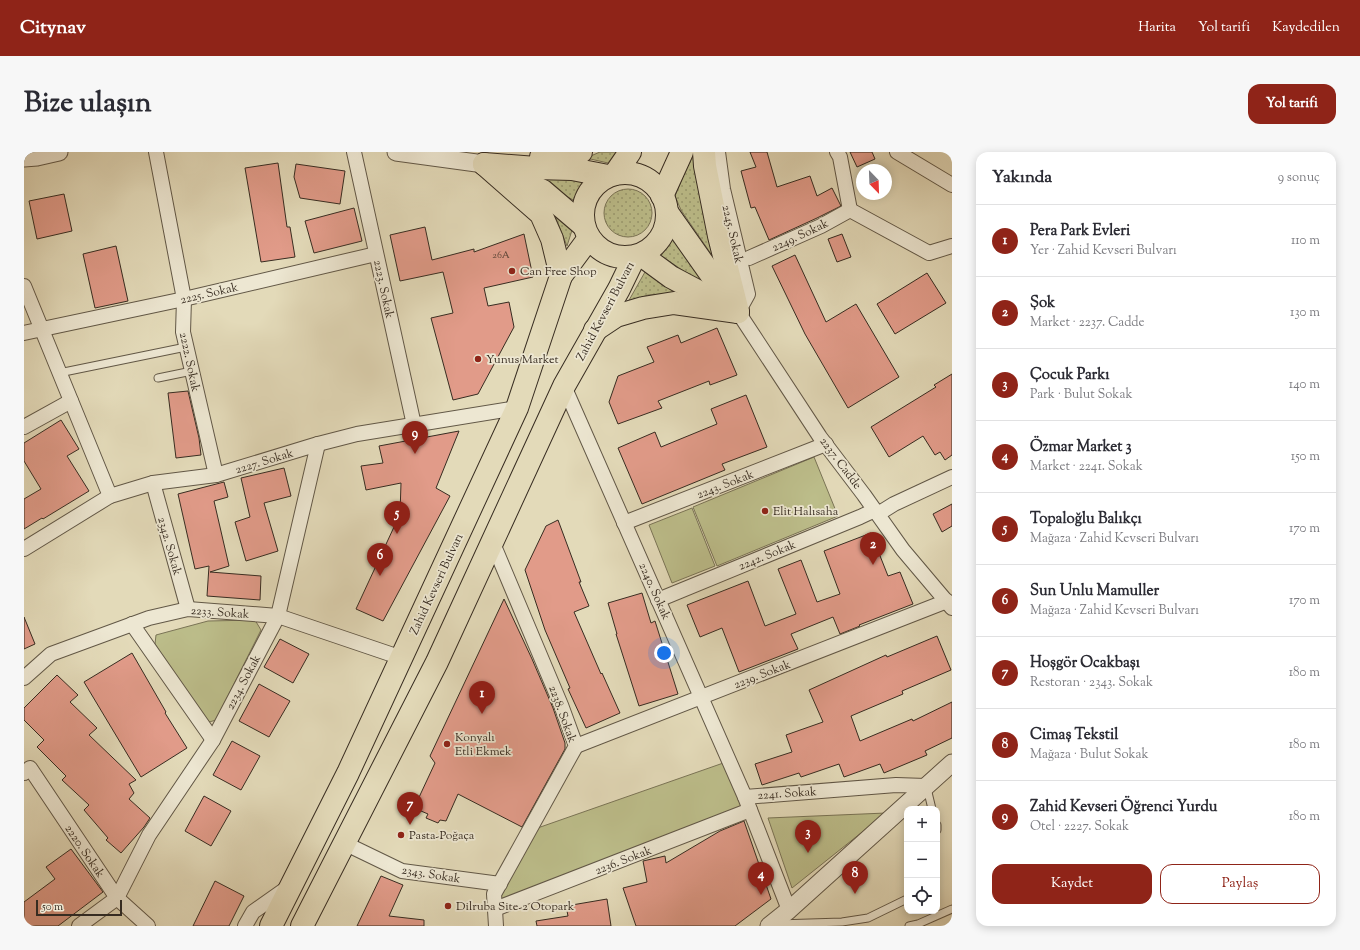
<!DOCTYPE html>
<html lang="tr">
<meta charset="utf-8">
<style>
:root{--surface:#fff;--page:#f7f7f7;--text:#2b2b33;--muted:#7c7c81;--line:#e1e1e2;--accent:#8f2418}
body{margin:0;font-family:"Sorts Mill Goudy",serif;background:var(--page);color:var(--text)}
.controls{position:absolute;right:12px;bottom:12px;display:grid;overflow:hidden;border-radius:8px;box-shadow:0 2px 10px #0003}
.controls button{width:36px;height:36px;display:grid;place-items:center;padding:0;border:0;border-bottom:1px solid var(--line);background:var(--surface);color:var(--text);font:20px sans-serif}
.compass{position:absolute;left:832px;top:12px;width:36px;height:36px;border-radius:50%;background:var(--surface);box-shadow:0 2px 10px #0003;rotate:157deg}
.scale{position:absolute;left:12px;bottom:10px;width:86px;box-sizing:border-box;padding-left:4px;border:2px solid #372c21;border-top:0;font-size:11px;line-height:14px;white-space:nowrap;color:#372c21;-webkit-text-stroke:3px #ede7d2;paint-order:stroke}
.you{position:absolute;left:640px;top:501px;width:14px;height:14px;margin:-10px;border:3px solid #fff;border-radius:50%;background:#1a73e8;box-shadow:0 0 0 6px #1a73e833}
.badge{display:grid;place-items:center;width:26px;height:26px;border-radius:50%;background:var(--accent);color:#fff;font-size:13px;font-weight:700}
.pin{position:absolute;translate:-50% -33px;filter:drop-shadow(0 1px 2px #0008)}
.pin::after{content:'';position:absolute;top:21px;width:14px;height:12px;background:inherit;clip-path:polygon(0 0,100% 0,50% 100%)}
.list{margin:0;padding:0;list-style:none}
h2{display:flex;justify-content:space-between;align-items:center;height:52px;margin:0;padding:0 16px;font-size:17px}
h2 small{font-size:13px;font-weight:400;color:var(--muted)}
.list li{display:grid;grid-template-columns:26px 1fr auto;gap:12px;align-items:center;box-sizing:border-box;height:72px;padding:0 16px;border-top:1px solid var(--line)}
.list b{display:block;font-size:15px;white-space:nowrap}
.list p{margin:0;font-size:13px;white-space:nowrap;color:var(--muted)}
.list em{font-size:13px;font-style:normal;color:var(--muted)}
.actions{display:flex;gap:8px;padding:12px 16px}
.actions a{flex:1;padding:9px 0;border:1px solid var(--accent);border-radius:12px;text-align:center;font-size:14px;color:var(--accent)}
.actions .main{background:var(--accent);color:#fff}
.icon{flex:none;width:22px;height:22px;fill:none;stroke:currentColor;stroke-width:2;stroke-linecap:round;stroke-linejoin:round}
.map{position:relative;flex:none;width:928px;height:774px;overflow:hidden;border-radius:12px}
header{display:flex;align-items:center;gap:24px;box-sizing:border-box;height:56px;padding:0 20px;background:var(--accent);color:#fff}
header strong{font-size:19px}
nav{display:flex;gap:22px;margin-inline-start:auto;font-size:14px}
.intro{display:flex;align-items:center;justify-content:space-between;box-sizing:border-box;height:96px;padding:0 24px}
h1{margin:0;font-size:28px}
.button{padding:10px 18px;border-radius:12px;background:var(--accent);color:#fff;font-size:14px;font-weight:700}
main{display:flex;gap:24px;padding:0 24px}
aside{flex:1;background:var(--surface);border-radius:12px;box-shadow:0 2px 10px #0003}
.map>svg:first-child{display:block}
</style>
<header>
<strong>Citynav</strong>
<nav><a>Harita</a><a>Yol tarifi</a><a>Kaydedilen</a></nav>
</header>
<div class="intro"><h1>Bize ulaşın</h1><a class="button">Yol tarifi</a></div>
<main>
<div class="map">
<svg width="928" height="774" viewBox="0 0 928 774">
<defs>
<pattern id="grass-dots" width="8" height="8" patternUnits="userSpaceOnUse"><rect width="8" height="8" fill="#bcbd8a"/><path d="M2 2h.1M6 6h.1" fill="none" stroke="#9a9a70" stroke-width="1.8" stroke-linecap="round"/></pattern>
</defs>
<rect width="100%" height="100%" fill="#e3dab9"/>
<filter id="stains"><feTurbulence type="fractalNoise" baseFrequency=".005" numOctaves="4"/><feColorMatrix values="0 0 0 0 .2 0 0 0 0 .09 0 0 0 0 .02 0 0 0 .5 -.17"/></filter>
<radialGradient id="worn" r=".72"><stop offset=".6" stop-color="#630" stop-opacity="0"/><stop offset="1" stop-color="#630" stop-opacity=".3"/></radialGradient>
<g fill="url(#grass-dots)" stroke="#7a7456">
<path d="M 576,0 L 592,0 L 584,11 L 562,6 Z"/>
<path d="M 669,0 L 672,0 L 696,115 L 657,58 L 651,44 Z"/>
<path d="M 518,21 L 564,29 L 553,50 L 516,30 Z"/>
<circle cx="604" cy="61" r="24"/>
<path d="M 530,61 L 549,75 L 543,94 Z"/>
<path d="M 647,83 L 679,129 L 676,130 L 633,101 Z"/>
<path d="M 621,120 L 651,141 L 624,143 L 604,150 Z"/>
</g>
<g fill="#bcbd8a" stroke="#7a7456">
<path d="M 790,305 L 814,364 L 693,414 L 669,355 Z"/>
<path d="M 668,356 L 691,414 L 648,431 L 625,373 Z"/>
<path d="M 231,468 L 237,478 L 192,568 L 182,571 L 131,492 L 132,483 L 184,469 Z"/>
<path d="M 705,609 L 726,658 L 471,757 L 505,679 Z"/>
<path d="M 862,661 L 768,736 L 744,666 Z"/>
</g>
<g fill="#e19b89" stroke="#372c21">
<path d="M 726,0 L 743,0 L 753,35 L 786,24 L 793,44 L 808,36 L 817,54 L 793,66 L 745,88 L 731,55 L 727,56 L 717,19 L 732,15 Z"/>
<path d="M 826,0 L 848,0 L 851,7 L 833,15 Z"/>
<path d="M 254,11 L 263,75 L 266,75 L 271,105 L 237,110 L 221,16 Z"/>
<path d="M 272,12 L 321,19 L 316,52 L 276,46 L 270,25 Z"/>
<path d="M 40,42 L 48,79 L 13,87 L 5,49 Z"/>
<path d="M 330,56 L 338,89 L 290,101 L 281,69 Z"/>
<path d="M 401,75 L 408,108 L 450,97 L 450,100 L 500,82 L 509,125 L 460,136 L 464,154 L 485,150 L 490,175 L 454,242 L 429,248 L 407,166 L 429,161 L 419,120 L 376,129 L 366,83 Z"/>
<path d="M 818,82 L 827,105 L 813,110 L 804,87 Z"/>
<path d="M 92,94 L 104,149 L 71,156 L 59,102 Z"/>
<path d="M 771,103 L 802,170 L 832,152 L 875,225 L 824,256 L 781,182 L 748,114 Z"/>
<path d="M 903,121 L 922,151 L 871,182 L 853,152 Z"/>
<path d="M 693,176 L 713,223 L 686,233 L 685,229 L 634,249 L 638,256 L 594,272 L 585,250 L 594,224 L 630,210 L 623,195 L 654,183 L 657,191 Z"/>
<path d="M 928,222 L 928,303 L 921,308 L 916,300 L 911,303 L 899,284 L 865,305 L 847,275 L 912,235 L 910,233 Z"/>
<path d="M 164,239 L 175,286 L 177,303 L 152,306 L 144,241 Z"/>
<path d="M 722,243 L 743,295 L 698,312 L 701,318 L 618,352 L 594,296 L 631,280 L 637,295 L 693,272 L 687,257 Z"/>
<path d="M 37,268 L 55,297 L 43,304 L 65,339 L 19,367 L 18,366 L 0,377 L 0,347 L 17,337 L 0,309 L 0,291 Z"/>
<path d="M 435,279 L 412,336 L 426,344 L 359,469 L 332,457 L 376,362 L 377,331 L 342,338 L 337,314 L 359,311 L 355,294 Z"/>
<path d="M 260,316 L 267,344 L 240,351 L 254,399 L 222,409 L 211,370 L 226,365 L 217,326 Z"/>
<path d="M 200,330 L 204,345 L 190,349 L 205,414 L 186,420 L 237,424 L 236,448 L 183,444 L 185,414 L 171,417 L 154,342 Z"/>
<path d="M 928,352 L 928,374 L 918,380 L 909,362 Z"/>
<path d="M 534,368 L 557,430 L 555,430 L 565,454 L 550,460 L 577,522 L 578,521 L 596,561 L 562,576 L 544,537 L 546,536 L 521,478 L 501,418 L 522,374 Z"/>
<path d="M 847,381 L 864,424 L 876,420 L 889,452 L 835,473 L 836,474 L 816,482 L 809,465 L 767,482 L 774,497 L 715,520 L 698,476 L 676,485 L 663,453 L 724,429 L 741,474 L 772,462 L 754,417 L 777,408 L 793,450 L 816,442 L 800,399 Z"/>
<path d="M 618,441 L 627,471 L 631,469 L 654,542 L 615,554 L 592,482 L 593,482 L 584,451 Z"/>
<path d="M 480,447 L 508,507 L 529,556 L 541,591 L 541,597 L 498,675 L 434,642 L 422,669 L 416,668 L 414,671 L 402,666 L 404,662 L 390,656 L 411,611 L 406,604 Z"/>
<path d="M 0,465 L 11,492 L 0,497 Z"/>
<path d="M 913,484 L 927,518 L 878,539 L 879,542 L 827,564 L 836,589 L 888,567 L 889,569 L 928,550 L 928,586 L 901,599 L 903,603 L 860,621 L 856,612 L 820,625 L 815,612 L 777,625 L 775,621 L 738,633 L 731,612 L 768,600 L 762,583 L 799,570 L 785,538 L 862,503 L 863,505 Z"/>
<path d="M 256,487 L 285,502 L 269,531 L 240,515 Z"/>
<path d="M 108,501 L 142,560 L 141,561 L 163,596 L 117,625 L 60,530 Z"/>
<path d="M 33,523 L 54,543 L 46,550 L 73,576 L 65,583 L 112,628 L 105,632 L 110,641 L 105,647 L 126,666 L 120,675 L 97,701 L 82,688 L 84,686 L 60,658 L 65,653 L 38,628 L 42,624 L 13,595 L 20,588 L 0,568 L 0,556 Z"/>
<path d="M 235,532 L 266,549 L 245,585 L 215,569 Z"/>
<path d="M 208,589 L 236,604 L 217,638 L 189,623 Z"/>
<path d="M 180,644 L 207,659 L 187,694 L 161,679 Z"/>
<path d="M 720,669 L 747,747 L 711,774 L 612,774 L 599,736 L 623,730 L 619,709 L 641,704 L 642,711 L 696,679 Z"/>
<path d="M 47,697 L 79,740 L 34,774 L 0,774 L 0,750 L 31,727 L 22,715 Z"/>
<path d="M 357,724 L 379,733 L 365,764 L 400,768 L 400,774 L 333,774 Z"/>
<path d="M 191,729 L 220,744 L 205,774 L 169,774 Z"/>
<path d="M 583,747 L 587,774 L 513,774 L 512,769 L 544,764 L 542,754 Z"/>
</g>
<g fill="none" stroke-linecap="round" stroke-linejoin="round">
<g stroke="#625847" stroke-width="9">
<g id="service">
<path d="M 35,221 L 162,195"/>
<path d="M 134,226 L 168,219"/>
<path d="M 903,636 L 908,657"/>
<path d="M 913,673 L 913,678"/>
<path d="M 753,772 L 818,770 L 844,766 L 883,747"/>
<path d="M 885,774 L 894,772 L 928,757"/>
</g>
</g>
<g stroke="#625847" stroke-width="16">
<g id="minor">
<path d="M 132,0 L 160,147 L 159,180 L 192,323"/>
<path d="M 330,0 L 390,273"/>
<path d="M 694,0 L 699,37 L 724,142 L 714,160 L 796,285 L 840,343 L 879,398 L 928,456"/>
<path d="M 813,0 L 816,5 L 826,58"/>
<path d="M 873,0 L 928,33"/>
<path d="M 826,58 L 905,101 L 928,94"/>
<path d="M 725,106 L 797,74 L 826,58"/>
<path d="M 0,134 L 86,344"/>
<path d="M 0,181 L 160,147 L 352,102"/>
<path d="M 540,234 L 721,645"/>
<path d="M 0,275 L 47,249"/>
<path d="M 129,331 L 164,457"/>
<path d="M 854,362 L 870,352 L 928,325"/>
<path d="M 600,371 L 802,292"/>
<path d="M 468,389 L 537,553 L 552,594 L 470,742 L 472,774"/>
<path d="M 0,397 L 86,344 L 129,331 L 192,323 L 294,292 L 333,282 L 493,256"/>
<path d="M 634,448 L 836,365 L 851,358"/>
<path d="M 108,472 L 189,588"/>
<path d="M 0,526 L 27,502 L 125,466 L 164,457 L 254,464 L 378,506"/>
<path d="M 552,594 L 923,449"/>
<path d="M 0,621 L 6,616 L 93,746 L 124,774"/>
<path d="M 320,691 L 378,719 L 476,732"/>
<path d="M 471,757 L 726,658"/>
<path d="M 765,758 L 721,645 L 872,633 L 902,634"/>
<path d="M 55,774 L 93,746 L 125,683 L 189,588 L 254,464 L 294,292"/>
<path d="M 221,774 L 229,760 L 263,736"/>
</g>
</g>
<g stroke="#625847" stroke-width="19">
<g id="tertiary">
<path d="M 372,0 L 460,12"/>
<path d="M 0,6 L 13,5 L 35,0"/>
<path d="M 745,774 L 765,758 L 928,611"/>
</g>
</g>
<g stroke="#372c21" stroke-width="24">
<g id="primary">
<path d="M 680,0 L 681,14 L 695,84 L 714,160"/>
<path d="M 517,5 L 557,0"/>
<path d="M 460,12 L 517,62 L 528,87 L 537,124"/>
<path d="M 460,12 L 512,16 L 548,17 L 584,24"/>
<circle cx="601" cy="63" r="42"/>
<path d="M 483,22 L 519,39 L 560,74"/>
<path d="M 591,22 L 606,0"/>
<path d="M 638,44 L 658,0"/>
<path d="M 643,60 L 707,151"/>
<path d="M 617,103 L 647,125 L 698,152"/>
<path d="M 571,178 L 592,164 L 619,156 L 650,151 L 714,160"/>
<path d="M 247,774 L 324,621 L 493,256 L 537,124 L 565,86"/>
<path d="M 278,774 L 413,510 L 540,234 L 595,137 L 610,106"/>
</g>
</g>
<use href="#service" stroke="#ede7d2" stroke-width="7"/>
<use href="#minor" stroke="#ede7d2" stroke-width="14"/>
<use href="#tertiary" stroke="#ede7d2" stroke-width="17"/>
<use href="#primary" stroke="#e3dab9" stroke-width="22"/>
</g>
<g fill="#8f2418" stroke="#ede7d2" stroke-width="1.5">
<circle cx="488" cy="119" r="4"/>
<circle cx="454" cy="207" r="4"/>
<circle cx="741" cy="359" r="4"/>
<circle cx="423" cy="592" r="4"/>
<circle cx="377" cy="683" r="4"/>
<circle cx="424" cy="754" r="4"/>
</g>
<g text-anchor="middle" stroke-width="3.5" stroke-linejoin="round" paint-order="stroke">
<g font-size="10" fill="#62483b">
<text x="477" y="106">26A</text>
</g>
<g font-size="12" fill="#372c21" stroke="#ede7d2">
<text transform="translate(709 82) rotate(77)" y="4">2245. Sokak</text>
<text transform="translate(776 83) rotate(-25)" y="4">2249. Sokak</text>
<text transform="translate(360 137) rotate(78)" y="4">2223. Sokak</text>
<text transform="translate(185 141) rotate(-13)" y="4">2225. Sokak</text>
<text transform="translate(581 159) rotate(-62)" y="4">Zahid Kevseri Bulvarı</text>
<text transform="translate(166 210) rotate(78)" y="4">2222. Sokak</text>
<text transform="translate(240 309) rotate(-17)" y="4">2227. Sokak</text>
<text transform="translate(817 311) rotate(53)" y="4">2237. Cadde</text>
<text transform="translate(701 332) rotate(-21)" y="4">2243. Sokak</text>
<text transform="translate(146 394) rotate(74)" y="4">2342. Sokak</text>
<text transform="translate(743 403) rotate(-22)" y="4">2242. Sokak</text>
<text transform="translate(412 432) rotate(-65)" y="4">Zahid Kevseri Bulvarı</text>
<text transform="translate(631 439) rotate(66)" y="4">2240. Sokak</text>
<text transform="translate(196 460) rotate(4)" y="4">2233. Sokak</text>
<text transform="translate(738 522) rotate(-21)" y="4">2239. Sokak</text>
<text transform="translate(219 530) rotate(-62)" y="4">2234. Sokak</text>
<text transform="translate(539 562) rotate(70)" y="4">2238. Sokak</text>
<text transform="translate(763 641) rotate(-4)" y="4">2241. Sokak</text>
<text transform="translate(61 699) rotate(56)" y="4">2220. Sokak</text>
<text transform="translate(599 708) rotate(-21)" y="4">2236. Sokak</text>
<text transform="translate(407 722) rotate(9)" y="4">2343. Sokak</text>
</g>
<g font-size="12" fill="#372c21" stroke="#ede7d2" text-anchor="start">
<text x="496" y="123">Can Free Shop</text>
<text x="462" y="211">Yunus Market</text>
<text x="749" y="363">Elit Halısaha</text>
<text x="431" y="589">Konyalı<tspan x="431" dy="14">Etli Ekmek</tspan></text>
<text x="385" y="687">Pasta-Poğaça</text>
<text x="432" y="758">Dilruba Site-2 Otopark</text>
</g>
</g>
<rect width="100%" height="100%" filter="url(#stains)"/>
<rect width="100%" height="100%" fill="url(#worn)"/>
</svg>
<div class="controls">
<button>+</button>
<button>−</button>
<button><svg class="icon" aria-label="locate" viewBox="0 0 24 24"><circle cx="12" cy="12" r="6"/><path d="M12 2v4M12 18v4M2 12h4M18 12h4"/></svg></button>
</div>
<svg class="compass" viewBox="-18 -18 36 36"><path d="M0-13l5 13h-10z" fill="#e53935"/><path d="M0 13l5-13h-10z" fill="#7c7c81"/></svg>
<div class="scale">50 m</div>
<div class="you"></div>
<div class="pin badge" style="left:458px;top:562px">1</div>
<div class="pin badge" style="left:849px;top:413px">2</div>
<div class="pin badge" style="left:784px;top:701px">3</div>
<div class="pin badge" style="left:737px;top:743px">4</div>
<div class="pin badge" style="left:373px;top:382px">5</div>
<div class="pin badge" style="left:356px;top:424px">6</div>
<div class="pin badge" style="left:386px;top:673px">7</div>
<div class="pin badge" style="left:831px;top:742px">8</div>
<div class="pin badge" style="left:391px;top:302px">9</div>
</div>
<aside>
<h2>Yakında<small>9 sonuç</small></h2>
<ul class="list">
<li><span class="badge">1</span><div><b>Pera Park Evleri</b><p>Yer · Zahid Kevseri Bulvarı</p></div><em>110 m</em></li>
<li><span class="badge">2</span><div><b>Şok</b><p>Market · 2237. Cadde</p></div><em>130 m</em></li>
<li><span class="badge">3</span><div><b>Çocuk Parkı</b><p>Park · Bulut Sokak</p></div><em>140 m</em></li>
<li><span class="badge">4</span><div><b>Özmar Market 3</b><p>Market · 2241. Sokak</p></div><em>150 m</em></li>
<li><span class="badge">5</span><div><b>Topaloğlu Balıkçı</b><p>Mağaza · Zahid Kevseri Bulvarı</p></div><em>170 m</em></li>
<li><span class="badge">6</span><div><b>Sun Unlu Mamuller</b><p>Mağaza · Zahid Kevseri Bulvarı</p></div><em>170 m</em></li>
<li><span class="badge">7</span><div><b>Hoşgör Ocakbaşı</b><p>Restoran · 2343. Sokak</p></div><em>180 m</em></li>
<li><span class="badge">8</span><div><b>Cimaş Tekstil</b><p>Mağaza · Bulut Sokak</p></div><em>180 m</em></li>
<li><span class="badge">9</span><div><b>Zahid Kevseri Öğrenci Yurdu</b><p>Otel · 2227. Sokak</p></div><em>180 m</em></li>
</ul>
<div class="actions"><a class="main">Kaydet</a><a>Paylaş</a></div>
</aside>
</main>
